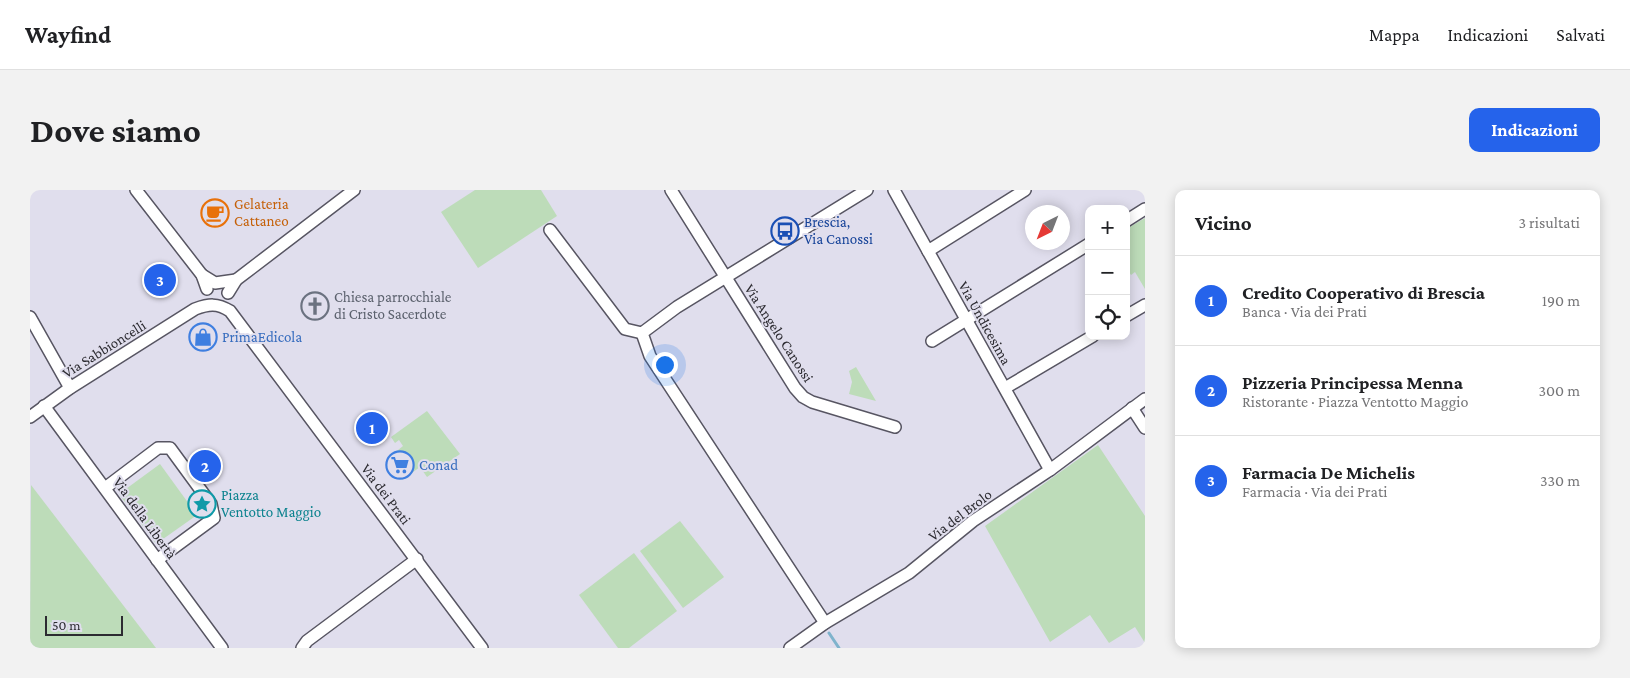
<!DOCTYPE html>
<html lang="it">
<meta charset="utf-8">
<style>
:root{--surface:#fff;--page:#f2f2f2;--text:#202124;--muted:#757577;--line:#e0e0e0;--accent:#2563eb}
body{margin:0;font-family:"Crimson Pro",serif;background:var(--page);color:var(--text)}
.controls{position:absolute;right:15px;top:15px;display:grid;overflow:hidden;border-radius:10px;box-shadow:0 2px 12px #0003}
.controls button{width:45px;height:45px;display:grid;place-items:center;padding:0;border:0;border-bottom:1px solid var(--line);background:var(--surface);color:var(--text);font:25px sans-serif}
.compass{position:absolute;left:995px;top:15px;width:45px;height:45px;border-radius:50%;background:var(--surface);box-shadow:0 2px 12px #0003;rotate:222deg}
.scale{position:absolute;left:15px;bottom:12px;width:78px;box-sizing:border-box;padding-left:5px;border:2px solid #2c2b31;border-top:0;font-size:14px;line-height:18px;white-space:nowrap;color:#2c2b31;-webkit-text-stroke:4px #e0deed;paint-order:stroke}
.you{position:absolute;left:634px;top:174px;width:18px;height:18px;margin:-12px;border:4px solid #fff;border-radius:50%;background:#1a73e8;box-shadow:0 0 0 8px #1a73e833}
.badge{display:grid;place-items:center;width:32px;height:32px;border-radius:50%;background:var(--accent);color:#fff;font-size:16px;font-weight:700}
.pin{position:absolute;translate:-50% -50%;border:2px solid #fff;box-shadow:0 1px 5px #0006}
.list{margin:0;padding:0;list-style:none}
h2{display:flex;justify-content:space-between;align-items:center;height:65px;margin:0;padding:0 20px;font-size:21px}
h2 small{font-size:16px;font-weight:400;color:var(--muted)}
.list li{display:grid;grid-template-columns:32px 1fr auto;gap:15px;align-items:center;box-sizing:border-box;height:90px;padding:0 20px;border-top:1px solid var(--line)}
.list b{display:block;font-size:19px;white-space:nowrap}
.list p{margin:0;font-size:16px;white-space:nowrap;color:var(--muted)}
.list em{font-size:16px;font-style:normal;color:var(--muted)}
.icon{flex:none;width:28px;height:28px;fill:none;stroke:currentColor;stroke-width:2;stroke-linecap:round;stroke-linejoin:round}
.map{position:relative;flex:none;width:1115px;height:458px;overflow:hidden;border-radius:10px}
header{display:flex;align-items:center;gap:30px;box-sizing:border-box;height:70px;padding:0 25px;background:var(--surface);border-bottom:1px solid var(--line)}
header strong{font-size:24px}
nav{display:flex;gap:28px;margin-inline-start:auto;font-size:18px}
.intro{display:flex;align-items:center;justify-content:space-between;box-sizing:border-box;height:120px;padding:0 30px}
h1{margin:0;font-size:35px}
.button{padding:12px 22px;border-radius:10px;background:var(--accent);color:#fff;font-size:18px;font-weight:700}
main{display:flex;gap:30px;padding:0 30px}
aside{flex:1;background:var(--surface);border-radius:10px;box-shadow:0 2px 12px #0003}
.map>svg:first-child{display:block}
</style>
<header>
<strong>Wayfind</strong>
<nav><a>Mappa</a><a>Indicazioni</a><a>Salvati</a></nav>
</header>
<div class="intro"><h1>Dove siamo</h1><a class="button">Indicazioni</a></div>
<main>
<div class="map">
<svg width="1115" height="458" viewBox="0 0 1115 458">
<rect width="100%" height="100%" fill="#e0deed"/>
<g fill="#bddcb9">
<path d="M 445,0 L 511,0 L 527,26 L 448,78 L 411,22 Z"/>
<path d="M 1115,28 L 1115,99 L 1105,82 L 1101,85 L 1096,77 L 1096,39 Z"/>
<path d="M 826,177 L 846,211 L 819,204 L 822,192 L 819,181 Z"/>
<path d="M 397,221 L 430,264 L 397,287 L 390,277 L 372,290 L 357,269 L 373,256 L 369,250 L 365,253 L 361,247 Z"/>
<path d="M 1068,255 L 1115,326 L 1115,453 L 1105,437 L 1079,453 L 1060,425 L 1020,452 L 955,336 Z"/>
<path d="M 130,274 L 167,325 L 126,354 L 89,304 Z"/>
<path d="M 1,295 L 126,458 L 0,458 Z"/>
<path d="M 650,331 L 694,387 L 653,418 L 610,361 Z"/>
<path d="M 604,363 L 647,421 L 599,458 L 588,458 L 549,405 Z"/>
</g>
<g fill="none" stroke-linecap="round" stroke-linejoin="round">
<path stroke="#7fb3cc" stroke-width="3" d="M 799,443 L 809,458"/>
<g stroke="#575562" stroke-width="14">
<g id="minor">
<path d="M 106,0 L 172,85 L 177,99"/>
<path d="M 641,0 L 765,198 L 773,207 L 782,212 L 865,237"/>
<path d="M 864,0 L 1020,280"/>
<path d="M 1096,31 L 1115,19"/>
<path d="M 520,40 L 595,139 L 612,143"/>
<path d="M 898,61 L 995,0"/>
<path d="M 172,85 L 185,93 L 206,90"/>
<path d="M 198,103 L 206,90 L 324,0"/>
<path d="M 1096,126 L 1115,115"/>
<path d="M 0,127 L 40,198"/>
<path d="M 902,151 L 1059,54"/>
<path d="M 975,198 L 1063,146"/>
<path d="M 14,216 L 192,458"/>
<path d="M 1102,218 L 1115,238"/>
<path d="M 0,227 L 40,198 L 165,119 C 179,114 187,113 200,121 L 452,458"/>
<path d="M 75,298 L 128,258 L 140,258 L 181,314 L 184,328 L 127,370"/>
<path d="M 795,433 L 620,166 L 612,143 L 647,117 L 837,0"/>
<path d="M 272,458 L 277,451 L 387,369"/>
<path d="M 760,458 L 795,433 L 879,383 L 943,331 L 1020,280 L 1115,209"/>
</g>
</g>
<use href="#minor" stroke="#fff" stroke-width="11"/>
</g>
<defs>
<g id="cafe-ring" transform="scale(1.4375)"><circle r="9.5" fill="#e0deed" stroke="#e8710a" stroke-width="1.5"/><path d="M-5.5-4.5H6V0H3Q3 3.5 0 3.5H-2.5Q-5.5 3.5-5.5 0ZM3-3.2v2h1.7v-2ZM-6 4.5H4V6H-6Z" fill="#e8710a"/></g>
<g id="bus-ring" transform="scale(1.4375)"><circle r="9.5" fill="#e0deed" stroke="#1a4fb4" stroke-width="1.5"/><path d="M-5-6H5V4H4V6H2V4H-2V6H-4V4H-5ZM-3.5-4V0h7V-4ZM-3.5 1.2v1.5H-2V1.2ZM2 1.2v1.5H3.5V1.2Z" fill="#1a4fb4"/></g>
<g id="church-ring" transform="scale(1.4375)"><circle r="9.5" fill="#e0deed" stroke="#6b7280" stroke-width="1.5"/><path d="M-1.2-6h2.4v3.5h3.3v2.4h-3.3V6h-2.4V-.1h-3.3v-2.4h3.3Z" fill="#6b7280"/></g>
<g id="shop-ring" transform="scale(1.4375)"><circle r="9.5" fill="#e0deed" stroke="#3f7fe0" stroke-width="1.5"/><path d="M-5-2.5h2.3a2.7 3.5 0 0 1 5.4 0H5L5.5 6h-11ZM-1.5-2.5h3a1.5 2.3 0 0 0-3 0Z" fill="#3f7fe0"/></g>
<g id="supermarket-ring" transform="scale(1.4375)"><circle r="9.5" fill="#e0deed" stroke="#3f7fe0" stroke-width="1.5"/><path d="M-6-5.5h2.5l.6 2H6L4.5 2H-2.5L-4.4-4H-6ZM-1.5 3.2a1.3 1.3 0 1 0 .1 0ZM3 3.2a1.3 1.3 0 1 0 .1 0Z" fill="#3f7fe0"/></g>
<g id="sight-ring" transform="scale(1.4375)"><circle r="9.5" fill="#e0deed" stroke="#0f9aa8" stroke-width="1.5"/><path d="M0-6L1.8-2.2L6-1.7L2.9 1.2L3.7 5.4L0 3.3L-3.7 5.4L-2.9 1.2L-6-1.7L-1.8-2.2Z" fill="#0f9aa8"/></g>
</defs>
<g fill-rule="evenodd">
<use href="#cafe-ring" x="185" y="23"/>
<use href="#bus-ring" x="755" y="41"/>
<use href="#church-ring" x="285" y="116"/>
<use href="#shop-ring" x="173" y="147"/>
<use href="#supermarket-ring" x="370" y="275"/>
<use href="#sight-ring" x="172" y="314"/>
</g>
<g text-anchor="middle" stroke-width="4" stroke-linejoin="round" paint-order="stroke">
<g font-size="15" fill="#c56008" stroke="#e0deed" text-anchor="start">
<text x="204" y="19">Gelateria<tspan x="204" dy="17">Cattaneo</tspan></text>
</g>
<g font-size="15" fill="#164399" stroke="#e0deed" text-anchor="start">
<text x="774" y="37">Brescia,<tspan x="774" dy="17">Via Canossi</tspan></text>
</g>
<g font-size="15" fill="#5b616d" stroke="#e0deed" text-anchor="start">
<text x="304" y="112">Chiesa parrocchiale<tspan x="304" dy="17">di Cristo Sacerdote</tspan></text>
</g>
<g font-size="15" fill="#2c2b31" stroke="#e0deed">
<text transform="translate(955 133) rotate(61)" y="5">Via Undicesima</text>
<text transform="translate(749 143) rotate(57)" y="5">Via Angelo Canossi</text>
<text transform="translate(74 159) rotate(-32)" y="5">Via Sabbioncelli</text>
<text transform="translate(356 304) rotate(53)" y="5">Via dei Prati</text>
<text transform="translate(930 325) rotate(-37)" y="5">Via del Brolo</text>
<text transform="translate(115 328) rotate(54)" y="5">Via della Libertà</text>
</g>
<g font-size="15" fill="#366cbe" stroke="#e0deed" text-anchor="start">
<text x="192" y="152">PrimaEdicola</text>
<text x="389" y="280">Conad</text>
</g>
<g font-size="15" fill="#0d838f" stroke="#e0deed" text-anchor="start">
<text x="191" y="310">Piazza<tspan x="191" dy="17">Ventotto Maggio</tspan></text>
</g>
</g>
</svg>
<div class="controls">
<button>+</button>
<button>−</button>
<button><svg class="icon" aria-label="locate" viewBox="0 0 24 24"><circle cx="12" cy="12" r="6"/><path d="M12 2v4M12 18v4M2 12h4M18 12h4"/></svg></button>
</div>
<svg class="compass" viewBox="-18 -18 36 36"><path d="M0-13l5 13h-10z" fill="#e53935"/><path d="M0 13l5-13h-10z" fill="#757577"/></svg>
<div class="scale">50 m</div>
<div class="you"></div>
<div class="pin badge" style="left:342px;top:238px">1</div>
<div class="pin badge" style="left:175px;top:276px">2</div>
<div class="pin badge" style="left:130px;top:90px">3</div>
</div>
<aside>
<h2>Vicino<small>3 risultati</small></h2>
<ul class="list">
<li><span class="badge">1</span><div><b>Credito Cooperativo di Brescia</b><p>Banca · Via dei Prati</p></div><em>190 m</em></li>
<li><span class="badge">2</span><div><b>Pizzeria Principessa Menna</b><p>Ristorante · Piazza Ventotto Maggio</p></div><em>300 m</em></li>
<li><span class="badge">3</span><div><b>Farmacia De Michelis</b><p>Farmacia · Via dei Prati</p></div><em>330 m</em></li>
</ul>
</aside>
</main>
